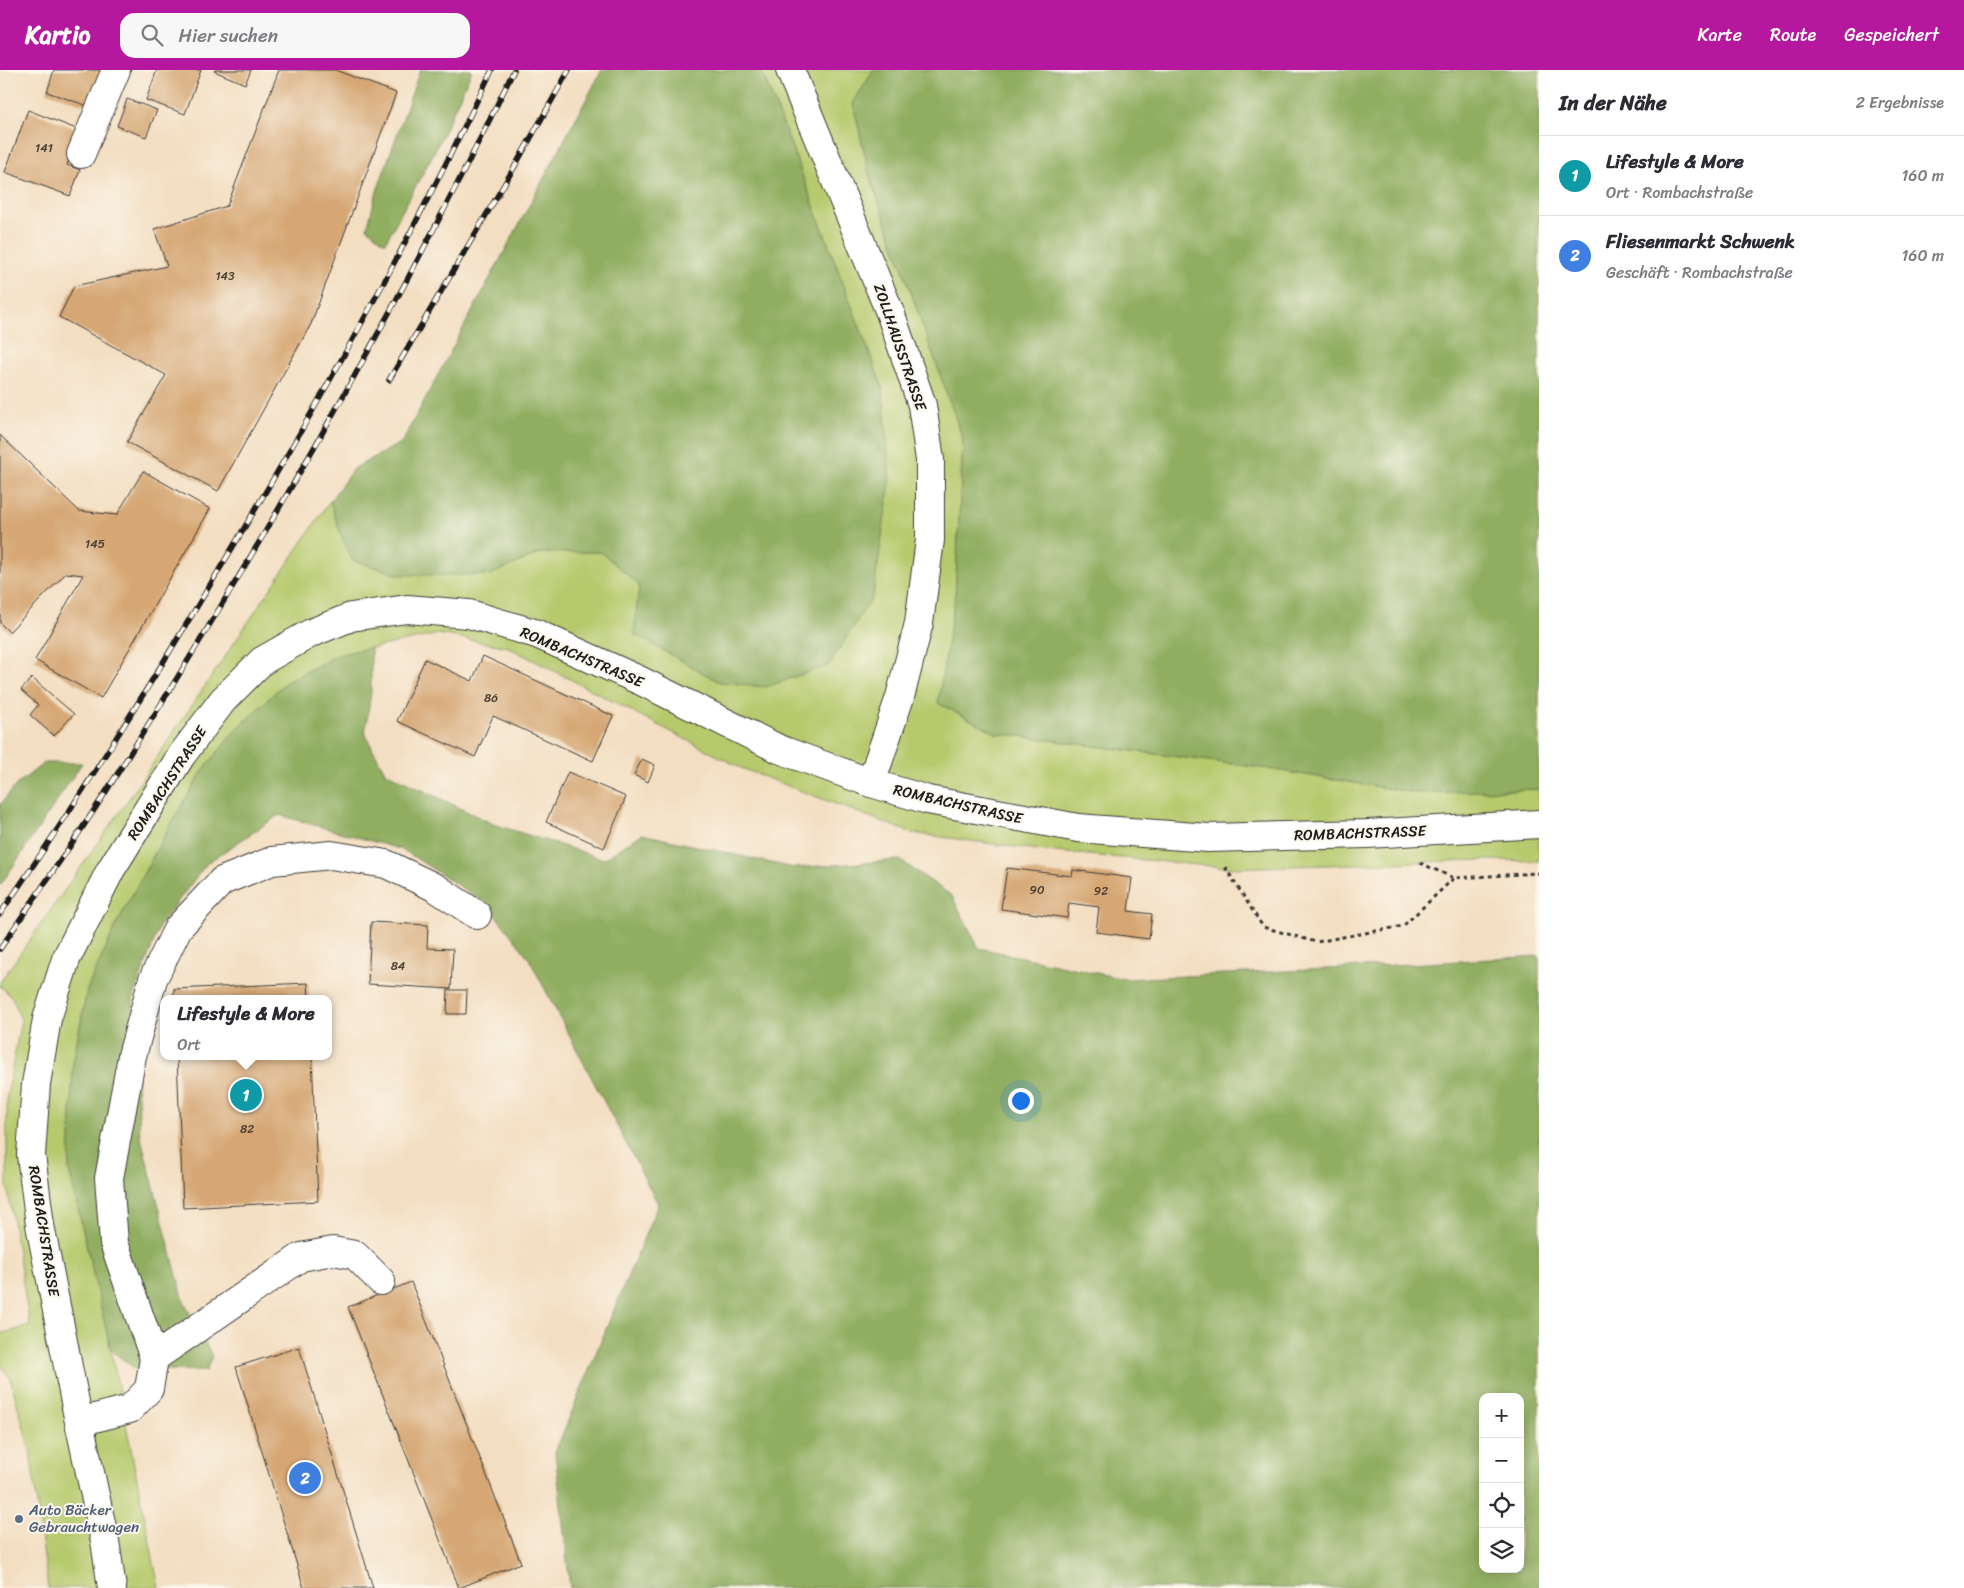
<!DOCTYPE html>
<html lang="de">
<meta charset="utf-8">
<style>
:root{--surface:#fff;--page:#f7f7f7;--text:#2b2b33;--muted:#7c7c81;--line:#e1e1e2;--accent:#b5179e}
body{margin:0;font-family:Sriracha,sans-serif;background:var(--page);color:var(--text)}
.controls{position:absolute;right:15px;bottom:15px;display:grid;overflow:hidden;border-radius:10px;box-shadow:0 2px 12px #0003}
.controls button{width:45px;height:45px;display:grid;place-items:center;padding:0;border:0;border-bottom:1px solid var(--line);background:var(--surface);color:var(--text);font:25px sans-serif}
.you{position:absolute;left:1020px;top:1030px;width:18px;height:18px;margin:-12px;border:4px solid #fff;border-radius:50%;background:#1a73e8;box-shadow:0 0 0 8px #1a73e833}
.badge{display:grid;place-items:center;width:32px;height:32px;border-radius:50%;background:var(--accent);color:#fff;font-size:16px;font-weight:700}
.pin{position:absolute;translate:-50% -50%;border:2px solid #fff;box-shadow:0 1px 5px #0006}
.popup{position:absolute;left:160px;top:925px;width:172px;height:65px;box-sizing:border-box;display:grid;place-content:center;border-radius:10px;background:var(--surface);filter:drop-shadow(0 1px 4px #0005);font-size:16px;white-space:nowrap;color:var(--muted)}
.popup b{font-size:19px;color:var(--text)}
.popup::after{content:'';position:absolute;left:50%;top:100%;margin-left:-10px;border:10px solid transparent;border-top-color:var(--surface)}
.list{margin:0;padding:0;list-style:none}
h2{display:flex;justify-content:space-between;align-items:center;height:65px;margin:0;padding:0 20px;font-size:21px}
h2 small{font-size:16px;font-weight:400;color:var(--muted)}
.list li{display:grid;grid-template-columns:32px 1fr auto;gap:15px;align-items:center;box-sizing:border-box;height:80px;padding:0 20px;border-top:1px solid var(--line)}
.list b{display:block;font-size:19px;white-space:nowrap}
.list p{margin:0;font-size:16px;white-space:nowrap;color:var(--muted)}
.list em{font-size:16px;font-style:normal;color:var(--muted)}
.icon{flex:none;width:28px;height:28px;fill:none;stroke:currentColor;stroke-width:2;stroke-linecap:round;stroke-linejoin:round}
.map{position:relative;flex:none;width:1539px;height:1518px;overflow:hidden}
header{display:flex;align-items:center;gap:30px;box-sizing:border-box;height:70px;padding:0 25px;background:var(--accent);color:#fff}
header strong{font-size:24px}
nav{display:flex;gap:28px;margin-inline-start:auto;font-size:18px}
.search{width:350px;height:45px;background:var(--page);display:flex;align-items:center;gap:12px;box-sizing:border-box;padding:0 18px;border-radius:15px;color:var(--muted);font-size:19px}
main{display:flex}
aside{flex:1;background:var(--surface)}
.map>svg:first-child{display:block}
</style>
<header>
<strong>Kartio</strong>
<div class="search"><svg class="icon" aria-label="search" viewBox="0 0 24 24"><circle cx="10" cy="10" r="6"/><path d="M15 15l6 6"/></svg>Hier suchen</div>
<nav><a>Karte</a><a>Route</a><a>Gespeichert</a></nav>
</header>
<main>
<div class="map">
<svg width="1539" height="1518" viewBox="0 0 1539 1518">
<rect width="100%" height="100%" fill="#fbf7ec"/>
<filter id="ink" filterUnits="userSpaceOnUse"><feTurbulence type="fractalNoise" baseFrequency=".02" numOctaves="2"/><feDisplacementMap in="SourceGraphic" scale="10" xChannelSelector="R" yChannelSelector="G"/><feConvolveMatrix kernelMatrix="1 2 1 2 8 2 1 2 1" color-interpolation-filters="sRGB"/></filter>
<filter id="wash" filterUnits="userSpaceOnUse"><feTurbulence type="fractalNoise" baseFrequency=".0096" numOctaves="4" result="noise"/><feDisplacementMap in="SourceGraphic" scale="20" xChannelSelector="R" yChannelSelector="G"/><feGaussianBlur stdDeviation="1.12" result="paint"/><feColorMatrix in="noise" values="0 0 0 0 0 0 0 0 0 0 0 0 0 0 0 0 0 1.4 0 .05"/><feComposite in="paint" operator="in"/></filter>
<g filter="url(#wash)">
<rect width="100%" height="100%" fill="#f3dec1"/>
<path fill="#b6c96c" stroke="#697244" d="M 761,0 L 874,0 L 853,33 L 870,107 L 963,369 L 955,528 L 938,633 L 996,663 L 1263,698 L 1417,723 L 1539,719 L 1539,791 L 1486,790 L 1232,798 L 1045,781 L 912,763 L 741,698 L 508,577 L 439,564 L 338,585 L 286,612 L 235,661 L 204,699 L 169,757 L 117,853 L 87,920 L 73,993 L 69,1100 L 111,1280 L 159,1518 L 48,1518 L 30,1380 L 10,1308 L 0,1294 L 0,1264 L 30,1256 L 7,1115 L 7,1026 L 21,950 L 12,927 L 0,916 L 0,912 L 126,733 L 330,431 L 340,462 L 489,505 L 540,483 L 601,482 L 639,515 L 883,319 L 781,49 Z"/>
<g fill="#90ad60" stroke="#56643e" fill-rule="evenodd">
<path d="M 420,0 L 472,0 L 436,79 L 385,173 L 367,158 L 377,121 Z"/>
<path d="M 602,0 L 761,0 L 781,49 L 883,319 L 890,413 L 873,526 L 829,595 L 766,617 L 719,612 L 634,564 L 639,515 L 601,482 L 540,483 L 490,505 L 399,505 L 352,490 L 340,462 L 330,431 L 353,399 L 402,372 Z"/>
<path d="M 874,0 L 1539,0 L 1539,719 L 1417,723 L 1263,698 L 996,663 L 938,633 L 955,528 L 963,369 L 870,107 L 853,33 Z"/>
<path d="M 371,577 L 371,622 L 365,664 L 385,702 L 493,754 L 604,789 L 642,764 L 794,798 L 900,790 L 952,826 L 979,878 L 1125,909 L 1346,898 L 1539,886 L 1539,1518 L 570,1518 L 555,1382 L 658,1134 L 528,887 L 486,833 L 403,780 L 279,745 L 207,793 L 160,855 L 133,927 L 140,1064 L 184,1232 L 212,1286 L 206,1301 L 135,1299 L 111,1280 L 69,1100 L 73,993 L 87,920 L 117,853 L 169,757 L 204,699 L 235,661 L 286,612 L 338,585 ZM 1483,1327 L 1520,1327 L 1520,1499 L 1483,1499 Z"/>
<path d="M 44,693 L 82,693 L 0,816 L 0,735 L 16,715 Z"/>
</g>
<g id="blocks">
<g fill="#d6a775">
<path d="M 54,0 L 101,0 L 88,36 L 47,22 Z"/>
<path d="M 157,0 L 201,0 L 185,44 L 146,30 Z"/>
<path d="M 215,0 L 251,0 L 245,14 L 214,1 Z"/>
<path d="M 279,0 L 335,0 L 396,23 L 311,254 L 218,421 L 127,372 L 166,305 L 59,247 L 74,216 L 167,196 L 154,159 L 227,136 Z"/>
<path d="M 127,29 L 157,40 L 146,67 L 117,56 Z"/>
<path d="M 28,40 L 79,60 L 67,95 L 80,100 L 70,126 L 5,102 Z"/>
<path d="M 0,365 L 79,441 L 117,445 L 143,401 L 210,439 L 101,628 L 35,590 L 83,505 L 66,503 L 9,562 L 0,553 Z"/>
<path d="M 483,586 L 613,646 L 593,691 L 493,646 L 475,687 L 397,651 L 425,589 L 472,611 Z"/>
<path d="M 32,608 L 74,644 L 54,666 L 30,645 L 38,635 L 21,620 Z"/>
<path d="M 642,689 L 655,695 L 648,712 L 634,705 Z"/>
<path d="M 568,702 L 626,727 L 604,778 L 546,752 Z"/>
<path d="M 1007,798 L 1072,806 L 1073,800 L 1132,808 L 1128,841 L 1152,844 L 1149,869 L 1096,862 L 1099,837 L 1069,833 L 1067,848 L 1001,839 Z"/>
<path d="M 371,852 L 428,855 L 427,878 L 453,879 L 451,919 L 368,914 Z"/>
<path d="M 308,913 L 309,929 L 174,929 L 174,919 Z"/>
<path d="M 448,920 L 467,920 L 466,944 L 447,944 Z"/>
<path d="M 177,986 L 312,986 L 318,1131 L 183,1138 Z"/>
<path d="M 411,1212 L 521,1493 L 459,1518 L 348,1237 Z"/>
<path d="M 299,1277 L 373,1518 L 304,1518 L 236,1297 Z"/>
</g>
</g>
</g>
<g filter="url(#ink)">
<use href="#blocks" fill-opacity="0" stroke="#3c3935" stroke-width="1"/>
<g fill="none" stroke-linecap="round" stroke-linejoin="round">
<g stroke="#3c3935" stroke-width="30">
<g id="minor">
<path d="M 790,0 L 891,245 L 922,335 L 930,390 L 930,470 L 919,553 L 900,627 L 871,713"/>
<path d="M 81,84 L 116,0"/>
<path d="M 154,1288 L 301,1187 L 333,1181 L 355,1185 L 381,1211"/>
<path d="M 79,1352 L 130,1339 L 149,1319 L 154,1288 L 114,1173 L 109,1108 L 132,986 L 153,909 L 178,858 L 222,811 L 272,791 L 331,785 L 386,794 L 436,818 L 477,845"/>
</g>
</g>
<g stroke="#3c3935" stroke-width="30">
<path id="major" d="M 112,1518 L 105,1471 L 79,1352 L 40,1155 L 31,1085 L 36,1014 L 47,949 L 66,889 L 110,801 L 181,686 L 223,630 L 262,591 L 311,563 L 351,547 L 407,539 L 469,544 L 537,564 L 641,611 L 779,679 L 871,713 L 928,730 L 1078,758 L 1208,768 L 1367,764 L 1539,754"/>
</g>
<g stroke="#3c3935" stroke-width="3" stroke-dasharray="4 4" stroke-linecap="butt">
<path d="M 1420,793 L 1454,808 L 1539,803"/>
<path d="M 1225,797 L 1263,857 L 1316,872 L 1403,856 L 1454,808"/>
</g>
<use href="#minor" stroke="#fff" stroke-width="28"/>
<use href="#major" stroke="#fff" stroke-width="28"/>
<g stroke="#1c1c1c" stroke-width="5.5">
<g id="rail">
<path d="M 389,310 L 515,96 L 569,0"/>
<path d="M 0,844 C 78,732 149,617 219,500 C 317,338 410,171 492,0"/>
<path d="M 0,879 C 38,822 78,767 114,709 C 259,480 396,244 514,0"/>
</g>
</g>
<use href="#rail" stroke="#fbf7ec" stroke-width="4" stroke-dasharray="11" stroke-linecap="butt"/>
</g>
</g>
<circle fill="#5c6f8a" stroke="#fbf7ec" stroke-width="2" cx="19" cy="1449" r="5"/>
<g text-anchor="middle" stroke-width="4" stroke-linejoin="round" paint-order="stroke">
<g font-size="12" fill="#4a3f32">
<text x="44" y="82">141</text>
<text x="225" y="210">143</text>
<text x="95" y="478">145</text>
<text x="491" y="632">86</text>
<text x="1037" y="824">90</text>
<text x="1101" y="825">92</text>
<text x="398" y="900">84</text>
<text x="247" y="1063">82</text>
</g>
<g font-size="15" fill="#1c1c1c" stroke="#fbf7ec">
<text transform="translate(900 277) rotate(71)" y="5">ZOLLHAUSSTRASSE</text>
<text transform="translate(582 587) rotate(23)" y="5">ROMBACHSTRASSE</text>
<text transform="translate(167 713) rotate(-57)" y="5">ROMBACHSTRASSE</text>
<text transform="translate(958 734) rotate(13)" y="5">ROMBACHSTRASSE</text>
<text transform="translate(1360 763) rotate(-2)" y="5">ROMBACHSTRASSE</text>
<text transform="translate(44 1161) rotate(81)" y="5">ROMBACHSTRASSE</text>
</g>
<g font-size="15" fill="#4e5e75" stroke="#fbf7ec" text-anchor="start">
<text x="29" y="1445">Auto Bäcker<tspan x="29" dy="17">Gebrauchtwagen</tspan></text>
</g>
</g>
</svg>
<div class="controls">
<button>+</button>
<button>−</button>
<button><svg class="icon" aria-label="locate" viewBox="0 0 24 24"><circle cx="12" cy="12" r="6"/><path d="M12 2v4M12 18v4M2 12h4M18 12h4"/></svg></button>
<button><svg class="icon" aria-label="layers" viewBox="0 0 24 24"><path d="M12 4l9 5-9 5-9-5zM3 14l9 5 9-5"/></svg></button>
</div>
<div class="you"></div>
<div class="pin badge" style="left:246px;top:1025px;background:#0f9aa8">1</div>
<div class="popup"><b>Lifestyle &amp; More</b>Ort</div>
<div class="pin badge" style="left:305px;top:1408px;background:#3f7fe0">2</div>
</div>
<aside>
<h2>In der Nähe<small>2 Ergebnisse</small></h2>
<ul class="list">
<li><span class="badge" style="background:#0f9aa8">1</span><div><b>Lifestyle &amp; More</b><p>Ort · Rombachstraße</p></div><em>160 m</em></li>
<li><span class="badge" style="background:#3f7fe0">2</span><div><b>Fliesenmarkt Schwenk</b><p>Geschäft · Rombachstraße</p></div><em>160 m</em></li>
</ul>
</aside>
</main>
